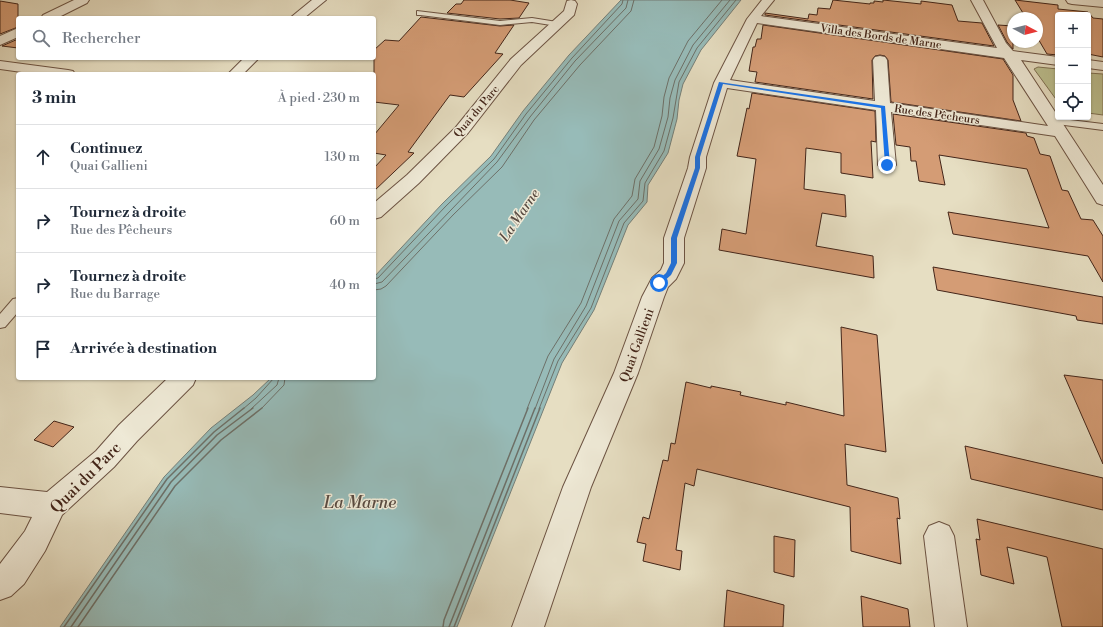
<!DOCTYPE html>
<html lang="fr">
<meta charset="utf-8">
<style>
:root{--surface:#fff;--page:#f2f2f3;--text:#1f2937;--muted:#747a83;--line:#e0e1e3}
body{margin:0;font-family:"Libre Bodoni",serif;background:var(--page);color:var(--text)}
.controls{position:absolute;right:12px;top:12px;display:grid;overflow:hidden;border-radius:4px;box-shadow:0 1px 3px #0004}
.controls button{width:36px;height:36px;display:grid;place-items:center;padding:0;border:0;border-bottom:1px solid var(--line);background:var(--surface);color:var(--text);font:20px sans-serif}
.compass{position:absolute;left:1007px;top:12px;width:36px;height:36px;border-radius:50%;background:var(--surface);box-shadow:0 1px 3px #0004;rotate:97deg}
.stop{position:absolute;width:12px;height:12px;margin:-9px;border:3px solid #1a73e8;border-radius:50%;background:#fff}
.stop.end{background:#1a73e8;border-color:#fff;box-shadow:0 1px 4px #0008}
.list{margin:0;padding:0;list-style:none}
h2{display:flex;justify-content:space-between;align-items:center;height:52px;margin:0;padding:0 16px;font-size:17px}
h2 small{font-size:13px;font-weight:400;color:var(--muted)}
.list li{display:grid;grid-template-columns:26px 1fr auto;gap:12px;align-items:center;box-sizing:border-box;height:64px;padding:0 16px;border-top:1px solid var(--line)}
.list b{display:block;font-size:15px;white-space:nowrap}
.list p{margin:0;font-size:13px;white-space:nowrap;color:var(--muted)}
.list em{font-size:13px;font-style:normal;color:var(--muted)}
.icon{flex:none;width:22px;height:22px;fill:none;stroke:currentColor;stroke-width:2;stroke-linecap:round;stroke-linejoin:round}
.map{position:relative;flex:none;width:1103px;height:627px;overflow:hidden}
.search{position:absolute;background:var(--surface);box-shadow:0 1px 3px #0004;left:16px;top:16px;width:360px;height:44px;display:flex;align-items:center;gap:10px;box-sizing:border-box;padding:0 14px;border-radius:4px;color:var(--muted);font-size:15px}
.panel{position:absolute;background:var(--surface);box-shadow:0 1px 3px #0004;left:16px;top:72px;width:360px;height:308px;border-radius:4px}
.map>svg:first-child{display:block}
</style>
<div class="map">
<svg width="1103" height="627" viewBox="0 0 1103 627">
<rect width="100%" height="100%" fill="#e6dec2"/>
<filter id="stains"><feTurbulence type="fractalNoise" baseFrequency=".005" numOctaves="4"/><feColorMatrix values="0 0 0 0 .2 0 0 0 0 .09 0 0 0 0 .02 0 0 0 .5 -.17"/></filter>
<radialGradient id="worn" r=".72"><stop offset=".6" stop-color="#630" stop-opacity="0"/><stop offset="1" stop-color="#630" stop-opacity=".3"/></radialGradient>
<g fill="#bcbf8f" stroke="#807254">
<path d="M 1038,67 L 1058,69 L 1058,102 L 1034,69 Z"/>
<path d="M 1088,73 L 1103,74 L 1103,115 L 1088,113 Z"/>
</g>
<path fill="#97bbb8" stroke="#757f78" d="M 621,0 L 741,0 L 701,50 L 683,84 L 679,100 L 677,119 L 668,153 L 648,185 L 647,202 L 628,225 L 594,310 L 562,363 L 457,627 L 60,627 L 164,477 L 211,428 L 253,395 L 271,378 L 374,378 L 374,277 L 442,204 L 491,156 L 523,111 L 569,55 Z"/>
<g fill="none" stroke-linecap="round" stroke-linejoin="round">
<g stroke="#6d7068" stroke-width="1">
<path d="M 374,279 L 378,278 L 445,207 L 494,159 L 526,114 L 572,58 L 622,4 L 623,0"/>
<path d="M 374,284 L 382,282 L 497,162 L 530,117 L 575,61 L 626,8 L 628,0"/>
<path d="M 374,290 L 381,289 L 386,286 L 453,215 L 502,167 L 534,120 L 580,65 L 631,11 L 634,0"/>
<path d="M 243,409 L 256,398 L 274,378"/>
<path d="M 251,409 L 277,385 L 279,378"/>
<path d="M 261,409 L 284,385 L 285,378"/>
<path d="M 527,409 L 548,356 L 581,303 L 614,219 L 632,196 L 635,179 L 654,147 L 662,116 L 664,97 L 669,78 L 688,41 L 722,0"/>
<path d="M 535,409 L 554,359 L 586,306 L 619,221 L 638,199 L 640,181 L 659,149 L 668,117 L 670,98 L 675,80 L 693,45 L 730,0"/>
<path d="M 539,409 L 558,361 L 591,308 L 624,223 L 643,201 L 645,183 L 664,151 L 673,118 L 679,82 L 697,48 L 736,0"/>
</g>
<g stroke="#6d7068" stroke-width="1.5">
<path d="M 64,627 L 167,479 L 214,432 L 244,408"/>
<path d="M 71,627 L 171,482 L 217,435 L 253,408"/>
<path d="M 78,627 L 175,486 L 221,440 L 262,408"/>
<path d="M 443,627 L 444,620 L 528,408"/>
<path d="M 449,627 L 535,408"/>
<path d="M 454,627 L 540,408"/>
</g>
</g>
<g fill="#d49c75" stroke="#432519">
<path d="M 464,0 L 510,0 L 529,3 L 519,18 L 500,19 L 447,13 L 456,4 L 461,4 Z"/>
<path d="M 833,0 L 870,4 L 870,3 L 874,3 L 874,1 L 883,2 L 883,0 L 921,4 L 921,1 L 952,5 L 958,21 L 982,23 L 994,46 L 765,15 L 765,13 L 808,19 L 809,14 L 817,15 L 818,8 L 830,9 Z"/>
<path d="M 1015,0 L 1058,5 L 1058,9 L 1088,12 L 1093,18 L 1103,19 L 1103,57 L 1088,54 L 1088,15 L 1060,15 L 1058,12 L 1058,55 L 1047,54 L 1037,37 L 1037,18 L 1026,18 Z"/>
<path d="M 0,1 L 18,4 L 18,27 L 0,34 Z"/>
<path d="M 421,17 L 500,26 L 514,25 L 495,53 L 503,54 L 464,97 L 450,95 L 408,152 L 414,153 L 374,191 L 374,168 L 386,155 L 374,153 L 374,135 L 399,105 L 374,102 L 374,50 L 385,40 L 399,41 Z"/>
<path d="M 763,25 L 1003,59 L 1013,75 L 1013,100 L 1021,121 L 891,102 L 888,60 L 885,56 L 880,55 L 875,56 L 872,60 L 873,99 L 755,82 L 757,72 L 749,71 L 753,47 L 755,47 L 757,39 L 761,39 Z"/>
<path d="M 998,25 L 1013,26 L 1013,49 L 1007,42 Z"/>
<path d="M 18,39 L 18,48 L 2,46 Z"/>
<path d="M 752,93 L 875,111 L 876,142 L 871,141 L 873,178 L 841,173 L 841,153 L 806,148 L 804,189 L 845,195 L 846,217 L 822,213 L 816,246 L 873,256 L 874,278 L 719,250 L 722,229 L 746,234 L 756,159 L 737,156 L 747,108 L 749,109 Z"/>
<path d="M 893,114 L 1026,133 L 1027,136 L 1034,138 L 1040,154 L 1050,156 L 1062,190 L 1068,191 L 1081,219 L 1093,220 L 1103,236 L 1103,282 L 1088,256 L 953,234 L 948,212 L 1049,228 L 1027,169 L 939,155 L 945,185 L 919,181 L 916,161 L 911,161 L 910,147 L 896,145 Z"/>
<path d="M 933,267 L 1103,297 L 1103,324 L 1077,320 L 1076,316 L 937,290 Z"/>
<path d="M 841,327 L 877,335 L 886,452 L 845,444 L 847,485 L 898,498 L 900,519 L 897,518 L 901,564 L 851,551 L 850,507 L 697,469 L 694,486 L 685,483 L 676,550 L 682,551 L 680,570 L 643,561 L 646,544 L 637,542 L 643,517 L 649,519 L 663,460 L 668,461 L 671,443 L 675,444 L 686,382 L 711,388 L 711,386 L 741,392 L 740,395 L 786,405 L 786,402 L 844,416 Z"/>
<path d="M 1064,375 L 1103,380 L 1103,464 Z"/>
<path d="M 54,421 L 74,427 L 53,447 L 34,440 Z"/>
<path d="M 965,446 L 1103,478 L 1103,510 L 971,479 Z"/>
<path d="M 977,519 L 1103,549 L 1103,627 L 1062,627 L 1047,557 L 1007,547 L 1014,584 L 981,575 L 976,539 L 980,540 Z"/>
<path d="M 774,536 L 795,540 L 794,577 L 774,572 Z"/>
<path d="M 727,590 L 784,605 L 783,627 L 724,627 Z"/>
<path d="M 861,596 L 908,609 L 910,627 L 863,627 Z"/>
</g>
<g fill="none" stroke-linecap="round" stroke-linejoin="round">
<g stroke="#6c5343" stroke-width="2">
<g id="lane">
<path d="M 417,11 L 500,21 L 532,18 L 557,22 L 561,24 L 557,26 L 532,22 L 500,25 L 420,15 L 417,15 Z"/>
<path d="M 1053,118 L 1103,124 L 1103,130 L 1049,123 L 1048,121 Z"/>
<path d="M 18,298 L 18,312 L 5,327 L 0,328 L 0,314 L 13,299 Z"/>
</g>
</g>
<g stroke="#6c5343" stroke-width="2">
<g id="street">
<path d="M 74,0 L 89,0 L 87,3 L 57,18 L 41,18 L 43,15 Z"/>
<path d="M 312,0 L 326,0 L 304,18 L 290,18 Z"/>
<path d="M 571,0 L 575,1 L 577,4 L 574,15 L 521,65 L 468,133 L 419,183 L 381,217 L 374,219 L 374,203 L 407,175 L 456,127 L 511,59 L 564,11 L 567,1 Z"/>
<path d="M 762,0 L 774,0 L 761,16 L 997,48 L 971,0 L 983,0 L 1006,43 L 1013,51 L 1058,57 L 1058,65 L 1021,60 L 1103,185 L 1103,205 L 1097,203 L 1055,136 L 891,112 L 896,165 L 893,169 L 887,170 L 881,169 L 878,165 L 876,110 L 727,88 L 706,157 L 706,168 L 684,238 L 684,263 L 676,279 L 668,287 L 664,297 L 638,373 L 591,487 L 544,627 L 512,627 L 563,487 L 614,373 L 642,297 L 652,278 L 661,270 L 664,263 L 664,238 L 688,168 L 690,157 L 714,83 L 747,19 ZM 757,23 L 1004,58 L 1048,126 L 890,103 L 887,60 L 885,57 L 880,56 L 875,57 L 873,60 L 875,101 L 730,80 Z"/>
<path d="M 1066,0 L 1103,0 L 1103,7 L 1072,4 L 1068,3 Z"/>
<path d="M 18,28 L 18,37 L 0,45 L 0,36 Z"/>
<path d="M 244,58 L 259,58 L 243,74 L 228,74 Z"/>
<path d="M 1088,60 L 1103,62 L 1103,70 L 1088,68 Z"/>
<path d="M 0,61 L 68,70 L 73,71 L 75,74 L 36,74 L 0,69 Z"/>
<path d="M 168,378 L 196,378 L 193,385 L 137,441 L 114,467 L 62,515 L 45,551 L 24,584 L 11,596 L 0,600 L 0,564 L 25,531 L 32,517 L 0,513 L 0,487 L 47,492 L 96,451 L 119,425 Z"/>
<path d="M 939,522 L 949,526 L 954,536 L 967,627 L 935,627 L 924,536 L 929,526 Z"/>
</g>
</g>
<use href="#lane" fill="#efead7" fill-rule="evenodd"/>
<use href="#street" fill="#efead7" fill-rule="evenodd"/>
</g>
<path fill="#1a73e8" d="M 719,82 L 885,106 L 890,165 L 887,166 L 885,165 L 881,108 L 723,84 L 700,157 L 700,168 L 677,238 L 677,263 L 671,275 L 661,284 L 657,284 L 657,281 L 666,273 L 671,263 L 671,238 L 695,168 L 695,157 Z"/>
<g text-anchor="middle" stroke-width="3" stroke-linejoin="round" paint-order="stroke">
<g font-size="11" fill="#432519" stroke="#efead7">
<text transform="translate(881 36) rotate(8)" y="4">Villa des Bords de Marne</text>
<text transform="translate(476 111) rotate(-50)" y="4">Quai du Parc</text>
<text transform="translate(937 114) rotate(8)" y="4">Rue des Pêcheurs</text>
</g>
<g font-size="13" fill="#432519" stroke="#efead7">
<text transform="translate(636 345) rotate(-70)" y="5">Quai Gallieni</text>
</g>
<g font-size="14" font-style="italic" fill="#584a41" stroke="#efead7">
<text transform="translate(519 215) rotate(-56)" y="5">La Marne</text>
</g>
<g font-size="16" fill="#432519" stroke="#efead7">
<text transform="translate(85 477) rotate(-45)" y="6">Quai du Parc</text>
</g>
<g font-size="17" font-style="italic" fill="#584a41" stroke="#efead7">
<text x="360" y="508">La Marne</text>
</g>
</g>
<rect width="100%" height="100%" filter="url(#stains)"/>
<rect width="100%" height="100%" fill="url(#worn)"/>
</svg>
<div class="controls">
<button>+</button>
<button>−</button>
<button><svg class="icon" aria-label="locate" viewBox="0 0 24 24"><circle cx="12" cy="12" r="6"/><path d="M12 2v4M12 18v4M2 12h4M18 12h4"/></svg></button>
</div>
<svg class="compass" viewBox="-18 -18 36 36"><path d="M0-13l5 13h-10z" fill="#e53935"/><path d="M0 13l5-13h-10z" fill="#747a83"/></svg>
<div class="stop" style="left:659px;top:283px"></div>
<div class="stop end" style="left:887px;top:165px"></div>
<div class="search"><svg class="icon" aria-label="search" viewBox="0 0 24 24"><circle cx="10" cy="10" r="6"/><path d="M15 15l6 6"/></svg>Rechercher</div>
<section class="panel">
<h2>3 min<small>À pied · 230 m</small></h2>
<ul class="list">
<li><svg class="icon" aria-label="ahead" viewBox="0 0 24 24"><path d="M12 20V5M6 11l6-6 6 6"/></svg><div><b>Continuez</b><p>Quai Gallieni</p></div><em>130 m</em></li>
<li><svg class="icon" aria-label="right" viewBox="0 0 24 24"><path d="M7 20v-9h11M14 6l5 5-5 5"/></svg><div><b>Tournez à droite</b><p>Rue des Pêcheurs</p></div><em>60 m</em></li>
<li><svg class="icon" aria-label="right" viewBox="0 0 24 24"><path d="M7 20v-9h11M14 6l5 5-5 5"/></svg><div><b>Tournez à droite</b><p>Rue du Barrage</p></div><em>40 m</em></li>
<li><svg class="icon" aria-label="arrive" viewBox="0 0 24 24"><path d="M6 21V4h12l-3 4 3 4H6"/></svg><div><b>Arrivée à destination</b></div></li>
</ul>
</section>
</div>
